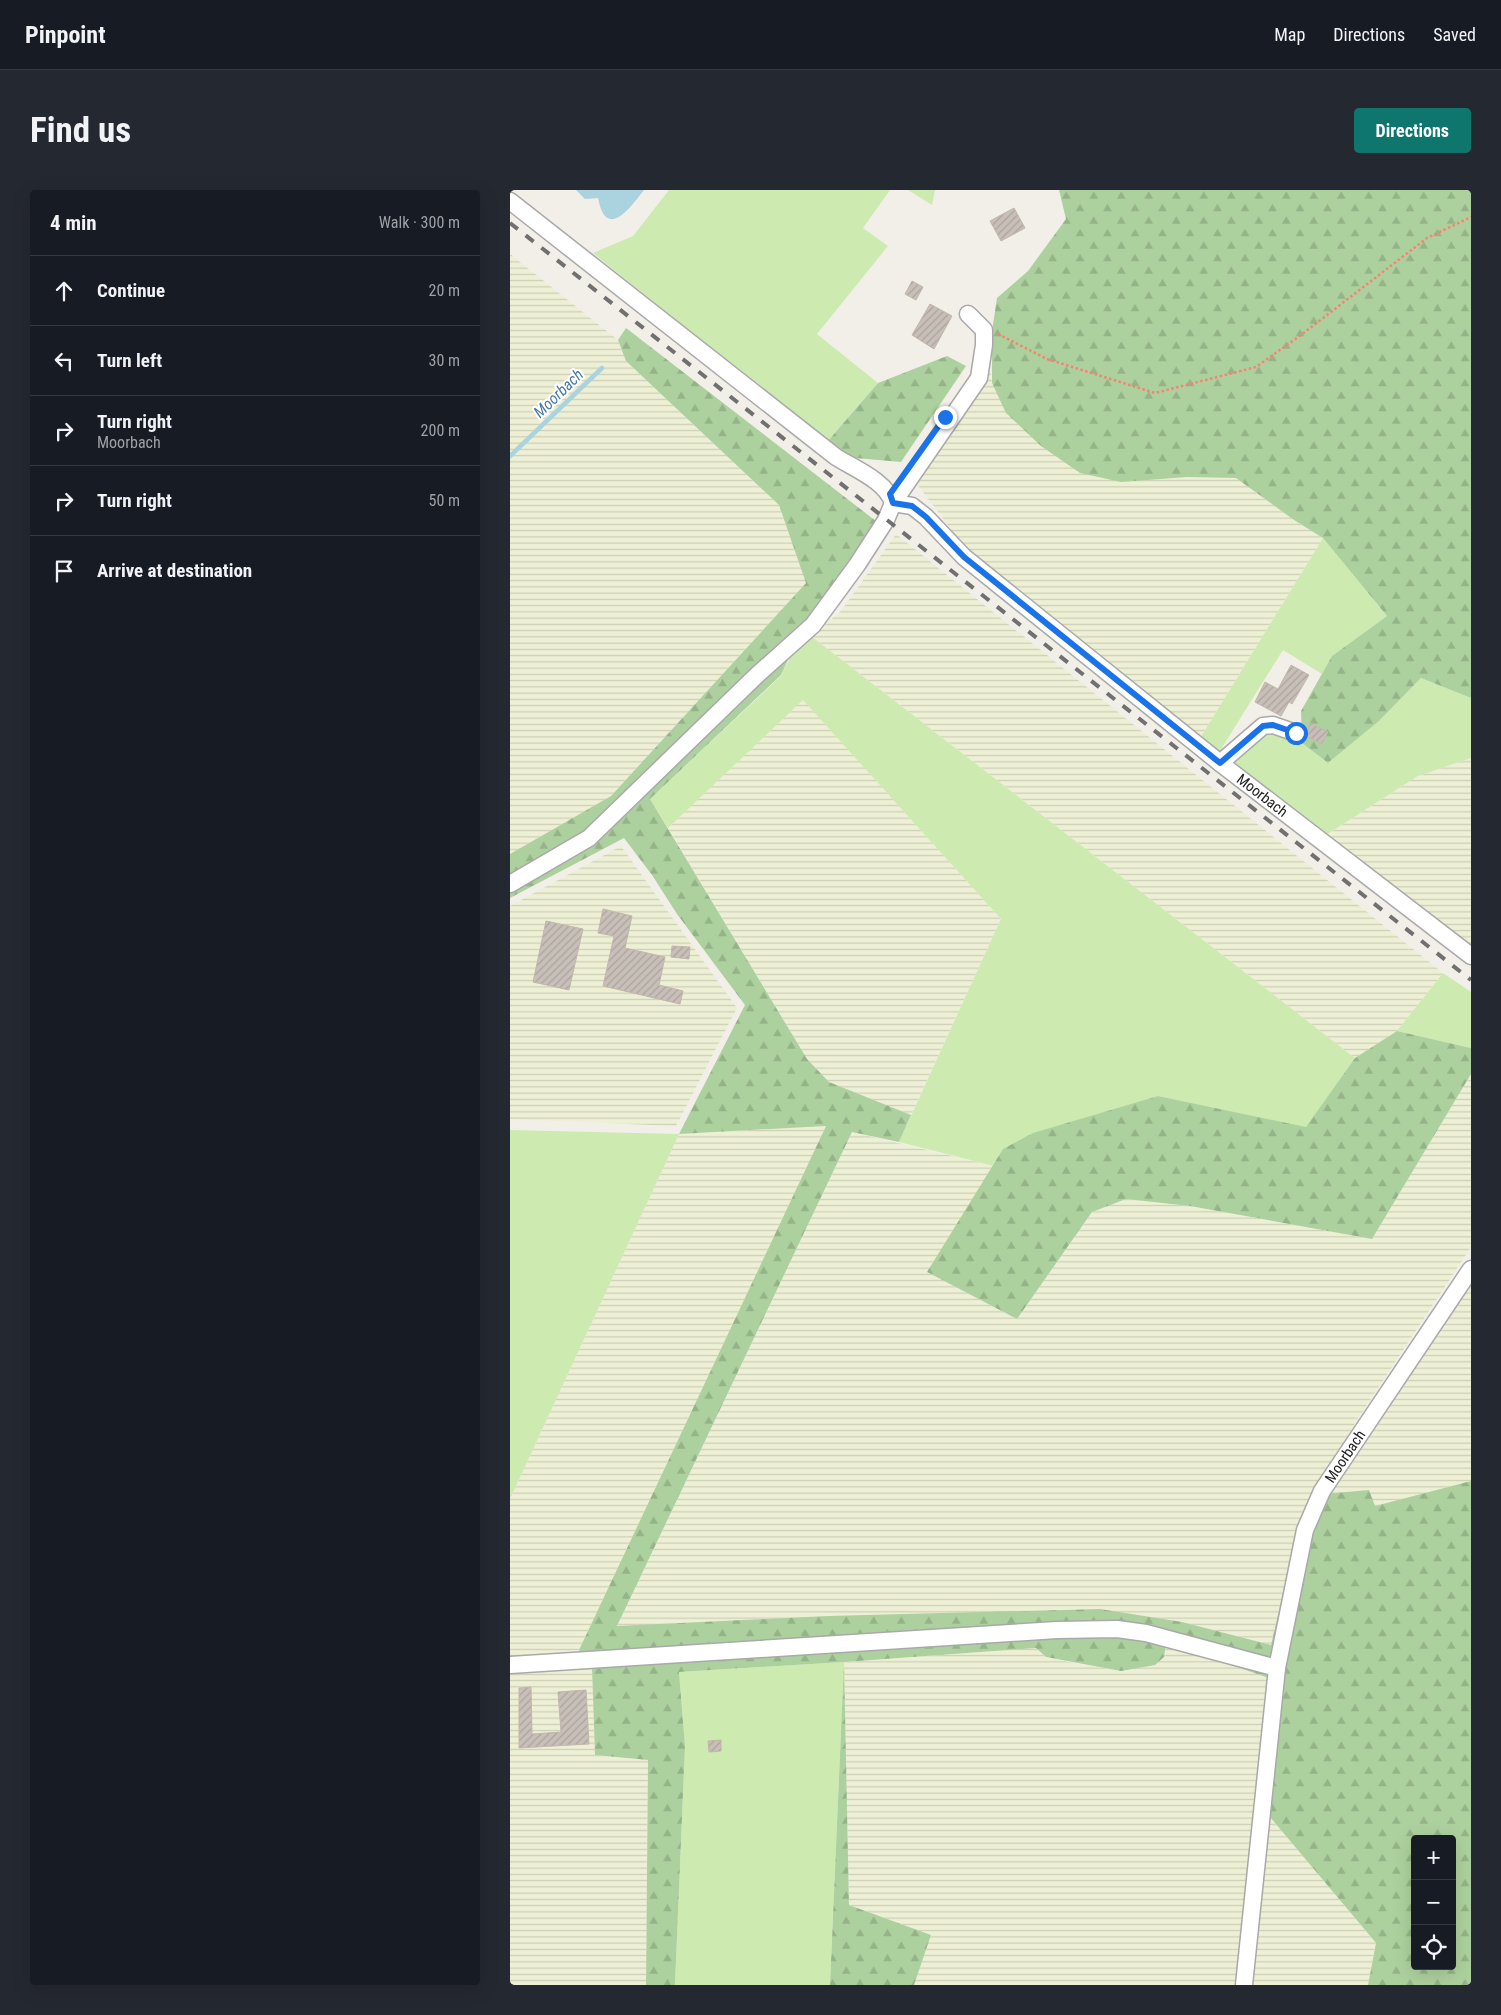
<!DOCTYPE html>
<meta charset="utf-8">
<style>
:root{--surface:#171b24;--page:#242831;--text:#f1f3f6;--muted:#9ea1a6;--line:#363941;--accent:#0f766e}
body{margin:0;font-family:"Roboto Condensed",sans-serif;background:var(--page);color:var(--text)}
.controls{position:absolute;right:15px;bottom:15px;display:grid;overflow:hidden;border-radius:5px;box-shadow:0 5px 20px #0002}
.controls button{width:45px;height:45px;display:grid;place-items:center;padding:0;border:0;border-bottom:1px solid var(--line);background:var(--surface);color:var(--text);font:25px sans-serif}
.stop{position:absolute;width:15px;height:15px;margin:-11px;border:4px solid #1a73e8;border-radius:50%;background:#fff}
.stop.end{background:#1a73e8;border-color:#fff;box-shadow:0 1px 5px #0008}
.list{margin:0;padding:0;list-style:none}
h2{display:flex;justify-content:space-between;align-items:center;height:65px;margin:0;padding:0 20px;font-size:21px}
h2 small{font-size:16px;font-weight:400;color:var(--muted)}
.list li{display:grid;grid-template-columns:32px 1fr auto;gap:15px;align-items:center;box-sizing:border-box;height:70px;padding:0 20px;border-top:1px solid var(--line)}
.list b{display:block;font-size:19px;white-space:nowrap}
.list p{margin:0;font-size:16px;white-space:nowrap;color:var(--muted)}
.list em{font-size:16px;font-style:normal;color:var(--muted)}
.icon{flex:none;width:28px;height:28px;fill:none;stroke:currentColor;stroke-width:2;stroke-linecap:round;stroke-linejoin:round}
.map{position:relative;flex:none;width:961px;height:1795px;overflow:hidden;border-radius:5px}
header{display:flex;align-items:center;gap:30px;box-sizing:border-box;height:70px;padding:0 25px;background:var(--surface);border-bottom:1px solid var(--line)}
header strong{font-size:24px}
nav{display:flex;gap:28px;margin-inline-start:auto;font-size:18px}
.intro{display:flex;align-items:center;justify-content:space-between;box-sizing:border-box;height:120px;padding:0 30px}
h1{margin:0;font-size:35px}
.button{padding:12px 22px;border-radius:5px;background:var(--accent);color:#fff;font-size:18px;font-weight:700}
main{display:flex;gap:30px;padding:0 30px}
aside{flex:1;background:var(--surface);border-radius:5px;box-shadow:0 5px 20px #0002}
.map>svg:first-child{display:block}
</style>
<header>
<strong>Pinpoint</strong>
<nav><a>Map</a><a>Directions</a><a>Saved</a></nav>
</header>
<div class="intro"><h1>Find us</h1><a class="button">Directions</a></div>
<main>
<aside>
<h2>4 min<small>Walk · 300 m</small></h2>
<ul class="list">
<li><svg class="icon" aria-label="ahead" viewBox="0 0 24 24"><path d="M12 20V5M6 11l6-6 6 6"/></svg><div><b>Continue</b></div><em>20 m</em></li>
<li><svg class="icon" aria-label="left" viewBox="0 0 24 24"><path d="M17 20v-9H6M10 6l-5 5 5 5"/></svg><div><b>Turn left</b></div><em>30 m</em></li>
<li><svg class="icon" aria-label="right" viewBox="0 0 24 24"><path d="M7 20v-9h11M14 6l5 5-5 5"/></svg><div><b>Turn right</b><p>Moorbach</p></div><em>200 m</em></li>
<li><svg class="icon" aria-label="right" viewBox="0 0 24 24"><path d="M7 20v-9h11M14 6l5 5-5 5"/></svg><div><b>Turn right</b></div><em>50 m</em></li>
<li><svg class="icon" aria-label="arrive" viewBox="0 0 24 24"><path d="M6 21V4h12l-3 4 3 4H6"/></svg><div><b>Arrive at destination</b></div></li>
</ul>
</aside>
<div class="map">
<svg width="961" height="1795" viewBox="0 0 961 1795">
<defs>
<pattern id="farmland-rules" width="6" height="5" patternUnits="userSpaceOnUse" patternTransform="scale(1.25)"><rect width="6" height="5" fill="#eef0d5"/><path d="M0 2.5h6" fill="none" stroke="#ccceb7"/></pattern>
<pattern id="forest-firs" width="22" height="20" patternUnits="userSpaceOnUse" patternTransform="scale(1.25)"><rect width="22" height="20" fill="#add19e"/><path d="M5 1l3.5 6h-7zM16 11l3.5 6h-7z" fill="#95b388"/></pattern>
<pattern id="building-hatch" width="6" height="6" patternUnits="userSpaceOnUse" patternTransform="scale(1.25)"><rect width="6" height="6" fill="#c7bfb8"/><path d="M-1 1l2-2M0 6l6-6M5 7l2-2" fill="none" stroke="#aba49e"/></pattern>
</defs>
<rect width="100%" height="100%" fill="#f2efe9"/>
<g fill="url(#farmland-rules)">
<path d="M 0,64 L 108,150 L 116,171 L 269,315 L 296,393 L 101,606 L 0,664 Z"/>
<path d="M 479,173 L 482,193 L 677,287 L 726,288 L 784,330 L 813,348 L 689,550 L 455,358 L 407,294 Z"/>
<path d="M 386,344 L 933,783 L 887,841 L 845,868 L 301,446 L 331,421 Z"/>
<path d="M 293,509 L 491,729 L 401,925 L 319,892 L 297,869 L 158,638 Z"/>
<path d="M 961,568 L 961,758 L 816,645 L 908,586 Z"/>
<path d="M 111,656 L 227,818 L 166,936 L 0,929 L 0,716 Z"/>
<path d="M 961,884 L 961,1057 L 845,1233 L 788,1338 L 761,1455 L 672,1432 L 107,1436 L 342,942 L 484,976 L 417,1082 L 507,1129 L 583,1021 L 616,1009 L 680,1016 L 862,1049 Z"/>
<path d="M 316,936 L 69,1460 L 0,1467 L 0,1309 L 169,944 Z"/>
<path d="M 961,1091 L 961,1291 L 865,1316 L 815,1304 Z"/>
<path d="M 656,1453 L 760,1488 L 729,1795 L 404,1795 L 421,1745 L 339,1715 L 334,1472 L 526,1458 L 537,1468 L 611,1481 Z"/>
<path d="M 82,1477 L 85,1565 L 138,1570 L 136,1795 L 0,1795 L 0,1481 Z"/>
<path d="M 749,1614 L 866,1753 L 858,1795 L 731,1795 Z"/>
</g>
<g fill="#cdebb0">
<path d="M 159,0 L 380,0 L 353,38 L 378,56 L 307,144 L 368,193 L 317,252 L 83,63 L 123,46 Z"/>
<path d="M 398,0 L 425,0 L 422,15 Z"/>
<path d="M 813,348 L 877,426 L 822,466 L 812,484 L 773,460 L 708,564 L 689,550 Z"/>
<path d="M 301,446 L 845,868 L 796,938 L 648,906 L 493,959 L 484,976 L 389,952 L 491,729 L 293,510 L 158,638 L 140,609 L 271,486 L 282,463 Z"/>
<path d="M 911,488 L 961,508 L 961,568 L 908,586 L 816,645 L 720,574 L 756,542 L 792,553 L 818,573 L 869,531 Z"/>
<path d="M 933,783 L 961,802 L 961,858 L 887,841 Z"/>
<path d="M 0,940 L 169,944 L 0,1309 Z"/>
<path d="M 334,1472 L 320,1795 L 165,1795 L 175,1556 L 169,1482 Z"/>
</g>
<g fill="url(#forest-firs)" fill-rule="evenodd">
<path d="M 549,0 L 961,0 L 961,508 L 911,488 L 869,531 L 818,573 L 792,553 L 791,521 L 822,466 L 877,426 L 813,348 L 784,330 L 726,288 L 677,287 L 611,292 L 570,283 L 531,256 L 496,223 L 482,193 L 482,141 L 487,108 L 518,81 L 556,29 Z"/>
<path d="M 116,138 L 371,335 L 294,435 L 271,485 L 140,609 L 297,869 L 319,892 L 401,925 L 389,952 L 342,942 L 107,1436 L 318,1426 L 590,1419 L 672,1432 L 761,1455 L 788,1338 L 815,1304 L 859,1300 L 865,1316 L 961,1291 L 961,1795 L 858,1795 L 866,1753 L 749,1614 L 759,1488 L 656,1453 L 654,1467 L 645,1475 L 611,1481 L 536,1467 L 526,1458 L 334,1472 L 339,1715 L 421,1745 L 404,1795 L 320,1795 L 334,1472 L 169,1482 L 175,1556 L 165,1795 L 136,1795 L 138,1570 L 85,1565 L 82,1478 L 69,1460 L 316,936 L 169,944 L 235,815 L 167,724 L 142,685 L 114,648 L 0,708 L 0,664 L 101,606 L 296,393 L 269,315 L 116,171 L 108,150 ZM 905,1649 L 942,1649 L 942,1776 L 905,1776 Z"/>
<path d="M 437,166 L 456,176 L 391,272 L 345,268 L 317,252 L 368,193 Z"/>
<path d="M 887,841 L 961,858 L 961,884 L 862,1049 L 680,1016 L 616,1009 L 582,1022 L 507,1129 L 417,1082 L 493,959 L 523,943 L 648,906 L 796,937 L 845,868 Z"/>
</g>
<path fill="#aad3df" d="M 66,0 L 134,0 C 120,18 96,51 88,8 L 75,9 Z"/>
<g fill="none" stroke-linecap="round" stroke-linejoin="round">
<path stroke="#aad3df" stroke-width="4.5" d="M 0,266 L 92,178"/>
</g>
<g fill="url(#building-hatch)" stroke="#c4b6ab">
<path d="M 504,18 L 515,38 L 491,51 L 480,31 Z"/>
<path d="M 402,91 L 413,97 L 406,110 L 395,104 Z"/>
<path d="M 420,114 L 442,126 L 424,159 L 402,145 Z"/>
<path d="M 781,475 L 799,485 L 782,514 L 779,512 L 771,526 L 745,512 L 755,492 L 768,499 Z"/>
<path d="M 800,533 L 818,542 L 812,554 L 796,546 Z"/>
<path d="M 93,719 L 122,726 L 115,758 L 155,767 L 149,795 L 173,801 L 170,814 L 93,796 L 104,746 L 88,743 Z"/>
<path d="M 36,731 L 73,739 L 59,800 L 23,792 Z"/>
<path d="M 162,756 L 180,757 L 179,769 L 161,767 Z"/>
<path d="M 21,1497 L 22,1544 L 51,1542 L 48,1502 L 76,1500 L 79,1554 L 9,1558 L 9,1498 Z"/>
<path d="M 211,1550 L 211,1561 L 199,1562 L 198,1551 Z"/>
</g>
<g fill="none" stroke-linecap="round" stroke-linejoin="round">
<g stroke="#a9a9a9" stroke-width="19">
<g id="minor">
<path d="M 0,11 L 326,267 C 345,279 376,291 383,313"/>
<path id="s1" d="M 383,313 L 402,316 L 416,327 L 454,367 L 710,573 L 961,766"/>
<path d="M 710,573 L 753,536 L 763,535 L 786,543"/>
<path d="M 0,694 L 79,648 L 246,486 L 303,435 L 347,375 L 376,330 L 383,313 L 469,188 L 474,155 L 474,140 L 458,124"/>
<path d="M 0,1475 L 547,1440 L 607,1439 L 636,1443 L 767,1478 L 734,1795"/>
<path id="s2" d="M 767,1478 L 795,1340 L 812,1301 L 961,1079"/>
</g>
</g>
<path stroke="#fa8072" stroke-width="2.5" stroke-dasharray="2.5 2.5" stroke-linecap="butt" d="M 488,144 L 537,169 L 645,203 L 746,177 L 791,145 L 917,48 L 961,27"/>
<use href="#minor" stroke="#fff" stroke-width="16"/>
<path stroke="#707070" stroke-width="4" stroke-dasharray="10 10" stroke-linecap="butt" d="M 0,33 L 961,790"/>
</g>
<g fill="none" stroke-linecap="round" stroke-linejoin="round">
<path stroke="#1a73e8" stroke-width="6" d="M 435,227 L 380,304 L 383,313 L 402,316 L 416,327 L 454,367 L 710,573 L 753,536 L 763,535 L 786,543"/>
</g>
<g text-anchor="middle" stroke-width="4" stroke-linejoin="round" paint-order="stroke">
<g font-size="15" fill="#222" stroke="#fff">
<text dy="5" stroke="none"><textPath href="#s1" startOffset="474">Moorbach</textPath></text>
<text dy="5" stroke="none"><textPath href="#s2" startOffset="225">Moorbach</textPath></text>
</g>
<g font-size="16" font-style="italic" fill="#4a7aab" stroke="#fff">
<text transform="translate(48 203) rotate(-44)" y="6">Moorbach</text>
</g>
</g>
</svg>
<div class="controls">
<button>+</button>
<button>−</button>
<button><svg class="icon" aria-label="locate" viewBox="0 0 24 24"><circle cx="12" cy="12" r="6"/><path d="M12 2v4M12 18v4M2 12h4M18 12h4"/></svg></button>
</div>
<div class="stop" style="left:786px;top:543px"></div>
<div class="stop end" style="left:435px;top:227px"></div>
</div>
</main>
